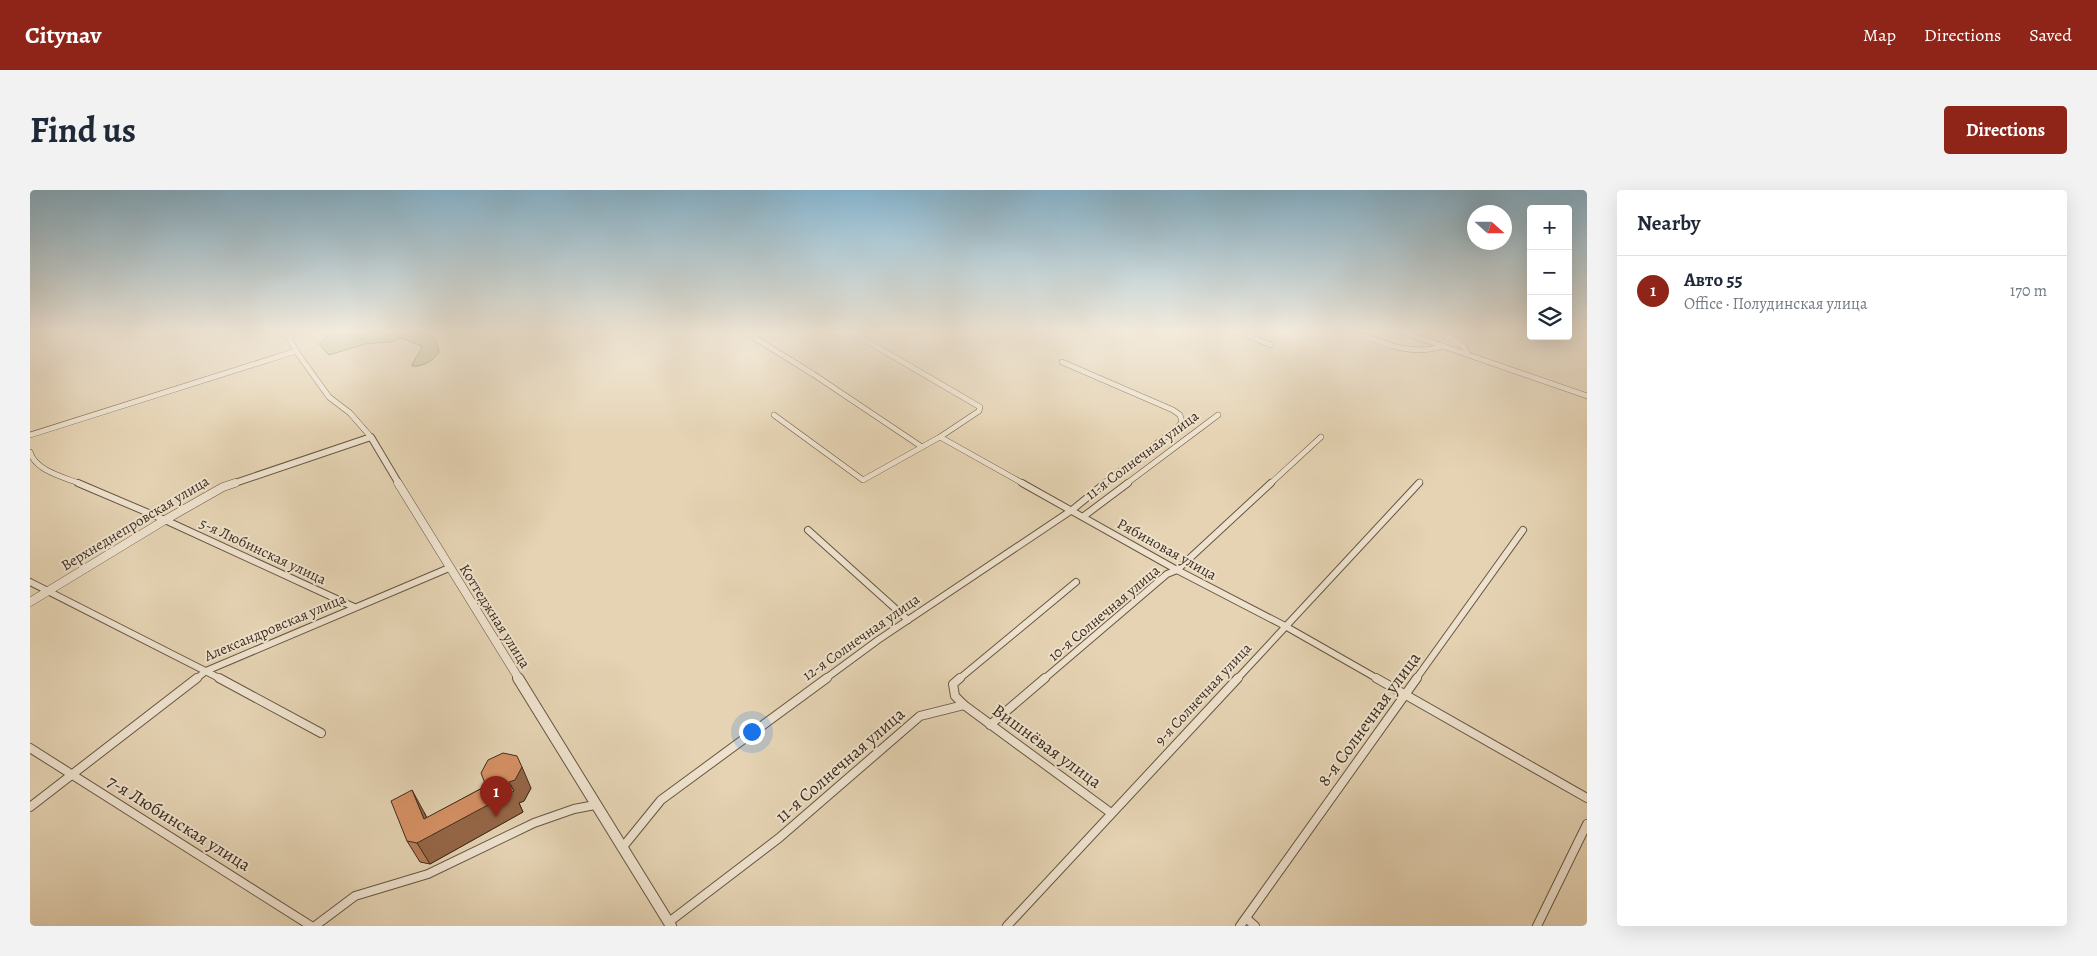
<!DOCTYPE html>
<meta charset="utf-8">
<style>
:root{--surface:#fff;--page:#f2f2f3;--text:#1f2937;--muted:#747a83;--line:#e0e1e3;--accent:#8f2418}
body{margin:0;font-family:Alegreya,serif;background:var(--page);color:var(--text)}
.controls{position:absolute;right:15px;top:15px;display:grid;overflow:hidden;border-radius:5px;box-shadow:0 5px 20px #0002}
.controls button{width:45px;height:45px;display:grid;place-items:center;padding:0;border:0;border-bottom:1px solid var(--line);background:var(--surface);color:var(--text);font:25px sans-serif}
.compass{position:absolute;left:1437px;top:15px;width:45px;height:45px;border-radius:50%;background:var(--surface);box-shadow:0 5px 20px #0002;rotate:111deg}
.you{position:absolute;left:721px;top:541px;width:18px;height:18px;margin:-12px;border:4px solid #fff;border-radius:50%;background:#1a73e8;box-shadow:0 0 0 8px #1a73e833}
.badge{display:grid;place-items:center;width:32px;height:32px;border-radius:50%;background:var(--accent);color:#fff;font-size:16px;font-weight:700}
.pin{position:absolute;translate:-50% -41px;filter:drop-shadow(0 1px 2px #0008)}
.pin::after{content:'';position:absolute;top:26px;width:18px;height:15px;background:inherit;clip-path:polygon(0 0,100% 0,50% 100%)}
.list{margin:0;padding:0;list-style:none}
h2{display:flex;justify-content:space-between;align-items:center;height:65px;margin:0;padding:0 20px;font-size:21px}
h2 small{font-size:16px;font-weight:400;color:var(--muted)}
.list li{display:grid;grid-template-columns:32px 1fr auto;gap:15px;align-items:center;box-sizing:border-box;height:70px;padding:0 20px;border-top:1px solid var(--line)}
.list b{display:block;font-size:19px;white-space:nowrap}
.list p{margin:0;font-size:16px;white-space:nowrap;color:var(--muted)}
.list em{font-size:16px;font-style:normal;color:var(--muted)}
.icon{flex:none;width:28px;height:28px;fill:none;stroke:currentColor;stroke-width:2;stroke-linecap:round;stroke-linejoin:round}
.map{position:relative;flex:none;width:1557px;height:736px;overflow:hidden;border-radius:5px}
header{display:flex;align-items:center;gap:30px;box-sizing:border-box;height:70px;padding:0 25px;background:var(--accent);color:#fff}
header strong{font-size:24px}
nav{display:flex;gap:28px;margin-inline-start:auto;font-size:18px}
.intro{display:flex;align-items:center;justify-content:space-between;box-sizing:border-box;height:120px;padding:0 30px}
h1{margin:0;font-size:35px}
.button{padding:12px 22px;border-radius:5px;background:var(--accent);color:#fff;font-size:18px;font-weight:700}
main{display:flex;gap:30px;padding:0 30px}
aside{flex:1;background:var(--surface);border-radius:5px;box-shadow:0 5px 20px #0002}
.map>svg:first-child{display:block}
</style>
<header>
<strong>Citynav</strong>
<nav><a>Map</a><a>Directions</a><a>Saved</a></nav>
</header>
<div class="intro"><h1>Find us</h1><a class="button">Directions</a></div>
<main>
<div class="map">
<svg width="1557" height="736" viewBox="0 0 1557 736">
<rect width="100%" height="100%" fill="#e5d3b3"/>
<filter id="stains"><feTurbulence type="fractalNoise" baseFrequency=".004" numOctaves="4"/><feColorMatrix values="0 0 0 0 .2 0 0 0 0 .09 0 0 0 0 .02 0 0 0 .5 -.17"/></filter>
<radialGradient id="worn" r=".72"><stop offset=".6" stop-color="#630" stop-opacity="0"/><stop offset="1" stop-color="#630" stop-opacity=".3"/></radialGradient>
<path fill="#b7bb8a" stroke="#7a7454" d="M 300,140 L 399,140 L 407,153 L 409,162 C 403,171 393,177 382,176 C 384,168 391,163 392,156 L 371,148 L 360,152 L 335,154 L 299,165 L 289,154 L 298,145 Z"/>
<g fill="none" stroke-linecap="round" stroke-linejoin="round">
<g stroke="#675642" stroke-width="6">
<g id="minor-far2">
<path d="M 255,140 L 266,161 L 299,207 L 320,223 L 341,247"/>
<path d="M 712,140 L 783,184 L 892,257 L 910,247 L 994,294"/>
<path d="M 818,140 L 950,217 L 949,221 L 910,247"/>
<path d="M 1203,140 L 1241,155"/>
<path d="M 1319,140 C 1349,152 1381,167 1413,156"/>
<path d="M 1367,140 L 1557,206"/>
<path d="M 1406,140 L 1433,156 L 1438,164"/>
<path d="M 1032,172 L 1143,220 L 1150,225 L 1152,232 L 1147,238 L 1073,294"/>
<path d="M 744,225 L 833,290 L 892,257"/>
<path d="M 0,245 L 266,161"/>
<path d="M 0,262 C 6,281 33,287 51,294"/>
<path d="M 1096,294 L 1188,225"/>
<path d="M 1240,294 L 1291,247"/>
<path d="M 1388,294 L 1390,292"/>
</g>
</g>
<g stroke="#675642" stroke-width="8">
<g id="minor-far1">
<path d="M 48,293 L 135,330 L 324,417"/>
<path d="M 992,293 L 1147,380 L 1255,436 L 1348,489"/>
<path d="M 1054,326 L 1098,293"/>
<path d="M 778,340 L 878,430"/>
<path d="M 0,392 L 191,489"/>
<path d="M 166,489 L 176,481 L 419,378"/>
<path d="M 795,489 L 848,450 L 1042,320 L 1075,293"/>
<path d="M 929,489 L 1046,392"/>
<path d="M 1014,489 L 1137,384 L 1147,380 L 1241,293"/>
<path d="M 1207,489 L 1389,293"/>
<path d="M 1386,489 L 1493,340"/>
</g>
</g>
<g stroke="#675642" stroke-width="10">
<g id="minor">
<path d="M 189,488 L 291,543"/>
<path d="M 1346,488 L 1557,608"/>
<path d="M 934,515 L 1081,623"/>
<path d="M 960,535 L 1015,488"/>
<path d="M 0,558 L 281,736"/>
<path d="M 0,617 L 167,488"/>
<path d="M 592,658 L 631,610 L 797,488"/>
<path d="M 1216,728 L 1225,736"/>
<path d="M 639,732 L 749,648 L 890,526 L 934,515 L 925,506 L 923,494 L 930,488"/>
<path d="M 285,736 L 325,706 L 398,684 L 504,633 L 544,619 L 565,615"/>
<path d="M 977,736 L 1208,488"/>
<path d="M 1210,736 L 1387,488"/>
<path d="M 1507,736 L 1557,634"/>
</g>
</g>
<g stroke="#675642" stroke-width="8">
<path id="tertiary-far2" d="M 202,294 L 341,247 L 369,294"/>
</g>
<g stroke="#675642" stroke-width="9">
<g id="tertiary-far1">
<path d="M 368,293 L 489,489"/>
<path d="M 0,412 L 135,330 L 193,297 L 205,293"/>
</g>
</g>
<g stroke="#675642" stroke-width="12">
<path id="tertiary" d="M 488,488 L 641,736"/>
</g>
<use href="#minor-far2" stroke="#eee2ce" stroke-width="5"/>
<use href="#minor-far1" stroke="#eee2ce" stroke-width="6"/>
<use href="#minor" stroke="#eee2ce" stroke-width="8"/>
<use href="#tertiary-far2" stroke="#eee2ce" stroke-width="6"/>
<use href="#tertiary-far1" stroke="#eee2ce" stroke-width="8"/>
<use href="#tertiary" stroke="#eee2ce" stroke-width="10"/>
</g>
<path fill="#b97d57" stroke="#3d2d1d" d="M 456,596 L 501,598 L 494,611 L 489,613 L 493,622 L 400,674 L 390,672 L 377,651 L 394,622 L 397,628 Z"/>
<path fill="#966647" stroke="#3d2d1d" d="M 492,577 L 501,598 L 494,611 L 489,613 L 493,622 L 400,674 L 387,653 L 394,629 L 382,600 L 394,622 L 404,644 Z"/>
<path fill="#d79165" stroke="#3d2d1d" d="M 473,563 L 487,566 L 492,577 L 485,590 L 479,592 L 484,601 L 387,653 L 377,651 L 361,611 L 382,600 L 394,629 L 456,596 L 451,583 L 458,570 Z"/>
<linearGradient id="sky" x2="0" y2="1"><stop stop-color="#87b6d0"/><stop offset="0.58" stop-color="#f3ebdd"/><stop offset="1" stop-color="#f3ebdd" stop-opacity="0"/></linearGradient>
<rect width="1557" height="243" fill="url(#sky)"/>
<g text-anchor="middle" stroke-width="4" stroke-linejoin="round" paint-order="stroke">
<g font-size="15" fill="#3d2d1d" stroke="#eee2ce">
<text transform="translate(1112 265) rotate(-37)" y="5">11-я Солнечная улица</text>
<text transform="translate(105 333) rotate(-31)" y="5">Верхнеднепровская улица</text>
<text transform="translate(1137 359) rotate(29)" y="5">Рябиновая улица</text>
<text transform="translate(233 361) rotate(25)" y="5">5-я Любинская улица</text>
<text transform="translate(1074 423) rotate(-40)" y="5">10-я Солнечная улица</text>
<text transform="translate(465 426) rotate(58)" y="5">Коттеджная улица</text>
<text transform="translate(245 437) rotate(-23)" y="5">Александровская улица</text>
<text transform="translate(831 447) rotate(-35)" y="5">12-я Солнечная улица</text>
<text transform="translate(1173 504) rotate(-47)" y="5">9-я Солнечная улица</text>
</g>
<g font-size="18" fill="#3d2d1d" stroke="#eee2ce">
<text transform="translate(1339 529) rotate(-54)" y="6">8-я Солнечная улица</text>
<text transform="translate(1017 556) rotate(36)" y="6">Вишнёвая улица</text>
<text transform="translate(810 575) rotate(-41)" y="6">11-я Солнечная улица</text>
<text transform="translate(149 633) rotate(32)" y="6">7-я Любинская улица</text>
</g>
</g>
<rect width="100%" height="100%" filter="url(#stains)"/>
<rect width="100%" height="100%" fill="url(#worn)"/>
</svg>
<div class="controls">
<button>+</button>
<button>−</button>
<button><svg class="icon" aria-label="layers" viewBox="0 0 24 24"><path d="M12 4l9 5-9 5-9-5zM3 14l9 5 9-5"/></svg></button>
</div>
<svg class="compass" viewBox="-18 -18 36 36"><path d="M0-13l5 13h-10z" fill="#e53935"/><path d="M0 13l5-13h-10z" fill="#747a83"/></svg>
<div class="you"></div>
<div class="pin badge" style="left:466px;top:627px">1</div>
</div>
<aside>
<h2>Nearby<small></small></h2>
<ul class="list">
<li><span class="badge">1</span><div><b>Авто 55</b><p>Office · Полудинская улица</p></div><em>170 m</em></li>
</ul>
</aside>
</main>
